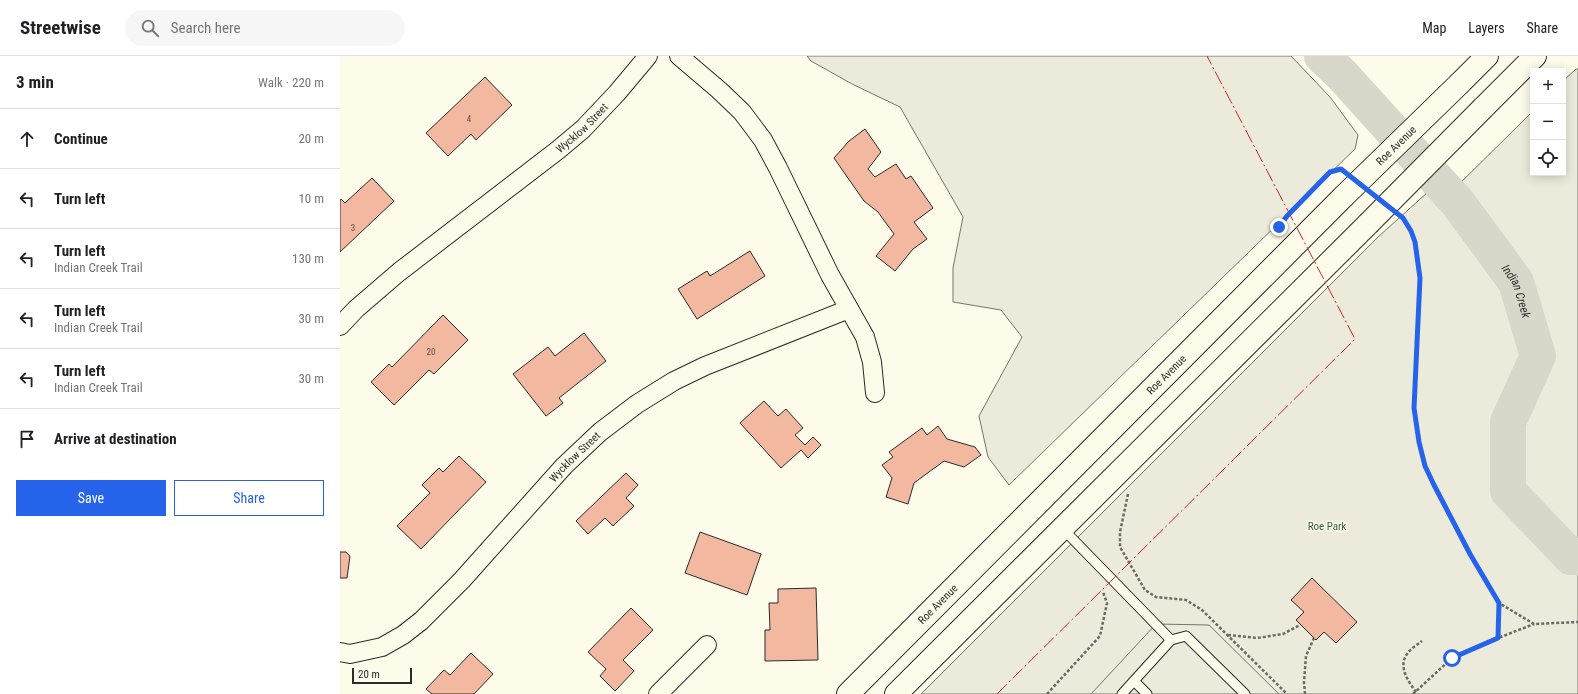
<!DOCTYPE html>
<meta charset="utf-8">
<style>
:root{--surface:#fff;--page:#f6f6f6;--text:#202124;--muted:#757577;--line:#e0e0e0;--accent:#2563eb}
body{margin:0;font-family:"Roboto Condensed",sans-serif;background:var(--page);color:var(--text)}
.controls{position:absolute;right:12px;top:12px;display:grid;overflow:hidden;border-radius:0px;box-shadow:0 2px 10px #0003}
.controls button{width:36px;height:36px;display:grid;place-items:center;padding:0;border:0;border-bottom:1px solid var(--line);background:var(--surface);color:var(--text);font:20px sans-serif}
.scale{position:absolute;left:12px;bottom:10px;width:60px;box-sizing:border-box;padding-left:4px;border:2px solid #2b2b2b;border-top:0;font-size:11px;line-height:14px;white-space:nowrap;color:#2b2b2b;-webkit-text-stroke:3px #fdfbea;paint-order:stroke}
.stop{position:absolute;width:12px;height:12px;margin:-9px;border:3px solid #2563eb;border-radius:50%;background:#fff}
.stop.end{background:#2563eb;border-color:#fff;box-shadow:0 1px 4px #0008}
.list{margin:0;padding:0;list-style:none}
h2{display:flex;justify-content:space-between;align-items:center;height:52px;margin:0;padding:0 16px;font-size:17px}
h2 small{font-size:13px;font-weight:400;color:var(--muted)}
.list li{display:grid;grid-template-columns:26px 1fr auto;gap:12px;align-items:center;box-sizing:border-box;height:60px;padding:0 16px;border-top:1px solid var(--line)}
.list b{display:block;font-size:15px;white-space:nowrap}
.list p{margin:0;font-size:13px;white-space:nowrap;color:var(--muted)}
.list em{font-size:13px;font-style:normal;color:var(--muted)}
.actions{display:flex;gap:8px;padding:12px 16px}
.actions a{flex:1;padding:9px 0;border:1px solid var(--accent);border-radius:0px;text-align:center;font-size:14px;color:var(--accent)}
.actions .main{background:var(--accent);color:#fff}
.icon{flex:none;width:22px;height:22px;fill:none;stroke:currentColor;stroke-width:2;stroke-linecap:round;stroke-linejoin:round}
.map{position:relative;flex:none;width:1238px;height:638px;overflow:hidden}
header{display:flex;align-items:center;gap:24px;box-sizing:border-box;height:56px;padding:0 20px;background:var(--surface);border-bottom:1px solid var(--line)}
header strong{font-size:19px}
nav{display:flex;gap:22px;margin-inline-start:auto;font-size:14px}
.search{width:280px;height:36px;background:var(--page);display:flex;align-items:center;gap:10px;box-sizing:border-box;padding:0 14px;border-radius:22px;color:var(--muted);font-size:15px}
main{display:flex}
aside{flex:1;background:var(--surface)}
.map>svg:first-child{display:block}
</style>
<header>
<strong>Streetwise</strong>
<div class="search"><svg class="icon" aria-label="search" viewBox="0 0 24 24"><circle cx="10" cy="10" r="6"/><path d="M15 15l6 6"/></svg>Search here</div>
<nav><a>Map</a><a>Layers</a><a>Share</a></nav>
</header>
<main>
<aside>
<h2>3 min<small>Walk · 220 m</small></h2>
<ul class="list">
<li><svg class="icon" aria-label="ahead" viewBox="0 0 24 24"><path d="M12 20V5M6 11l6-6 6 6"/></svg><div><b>Continue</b></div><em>20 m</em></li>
<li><svg class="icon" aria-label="left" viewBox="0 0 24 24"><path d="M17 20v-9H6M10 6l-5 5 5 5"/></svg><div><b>Turn left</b></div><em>10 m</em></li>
<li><svg class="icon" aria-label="left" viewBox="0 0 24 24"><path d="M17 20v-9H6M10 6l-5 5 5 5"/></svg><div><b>Turn left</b><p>Indian Creek Trail</p></div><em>130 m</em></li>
<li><svg class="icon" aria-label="left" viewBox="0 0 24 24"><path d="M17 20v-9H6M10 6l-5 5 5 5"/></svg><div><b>Turn left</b><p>Indian Creek Trail</p></div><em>30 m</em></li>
<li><svg class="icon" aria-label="left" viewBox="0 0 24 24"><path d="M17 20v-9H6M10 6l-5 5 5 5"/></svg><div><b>Turn left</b><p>Indian Creek Trail</p></div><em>30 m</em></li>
<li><svg class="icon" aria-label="arrive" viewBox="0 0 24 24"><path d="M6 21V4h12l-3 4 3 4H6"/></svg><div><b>Arrive at destination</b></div></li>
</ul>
<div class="actions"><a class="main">Save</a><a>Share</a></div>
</aside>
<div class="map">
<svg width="1238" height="638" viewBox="0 0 1238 638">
<rect width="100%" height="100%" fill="#fdfbea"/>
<g fill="#ecebdb" stroke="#74746e">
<path d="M 467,0 L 951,0 L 990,41 L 1018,79 L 1015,93 L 669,429 L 648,401 L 639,360 L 682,281 L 661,254 L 613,246 L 613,212 L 623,161 L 560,51 L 512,28 L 471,5 Z"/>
<path d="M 1236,13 L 1238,13 L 1238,638 L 581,638 L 1038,181 L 1088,136 L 1097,150 L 1193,55 L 1193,117 L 1223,117 L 1223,25 Z"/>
</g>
<path fill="#eceadb" stroke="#74746e" d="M 816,568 L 869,569 L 939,638 L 751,638 Z"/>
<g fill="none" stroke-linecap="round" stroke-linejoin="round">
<path stroke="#d8d7c9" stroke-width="36" id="s1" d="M 982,0 L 1003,20 L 1118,147 L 1176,226 L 1198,300 L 1168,366 L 1168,435 L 1231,501 L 1238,501"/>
</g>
<g fill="#f2b8a0" stroke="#2b2b2b">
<path d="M 145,21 L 172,49 L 136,84 L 131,78 L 108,100 L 86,77 Z"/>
<path d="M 525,73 L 541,96 L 528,113 L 535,121 L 556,108 L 566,123 L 571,120 L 593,152 L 574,166 L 587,183 L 573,193 L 555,215 L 536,200 L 554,178 L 538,156 L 524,145 L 494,102 L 509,85 Z"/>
<path d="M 32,122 L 54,145 L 0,196 L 0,145 L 1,143 L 5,147 Z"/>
<path d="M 410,195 L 425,220 L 357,263 L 338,233 L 367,215 L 370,220 Z"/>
<path d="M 103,259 L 128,284 L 94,318 L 89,314 L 54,349 L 31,326 L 49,308 L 52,311 Z"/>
<path d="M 244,277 L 266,305 L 219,342 L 223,347 L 206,360 L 173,318 L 208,291 L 215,300 Z"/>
<path d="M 424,345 L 438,360 L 446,353 L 463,372 L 455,379 L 465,389 L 473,381 L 481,389 L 468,402 L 461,394 L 441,412 L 400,367 Z"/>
<path d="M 598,370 L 607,383 L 635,391 L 641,399 L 624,411 L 604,405 L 574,427 L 568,448 L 546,441 L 552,422 L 542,409 L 553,401 L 549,396 L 582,372 L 587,379 Z"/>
<path d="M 119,400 L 146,426 L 81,493 L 57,470 L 90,437 L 82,429 L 99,412 L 103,416 Z"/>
<path d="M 286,417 L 298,429 L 286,442 L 294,450 L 273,470 L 265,462 L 248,478 L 236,465 Z"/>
<path d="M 360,476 L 421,498 L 407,539 L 345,517 Z"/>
<path d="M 0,496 L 6,496 L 10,500 L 7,522 L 0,522 Z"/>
<path d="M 972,522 L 1017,566 L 996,587 L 984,576 L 976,584 L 956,564 L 964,556 L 951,544 Z"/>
<path d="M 476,532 L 478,604 L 425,605 L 425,574 L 430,574 L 429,547 L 438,547 L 438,533 Z"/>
<path d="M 291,552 L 313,574 L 283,604 L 294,615 L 275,635 L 260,620 L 266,613 L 248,596 Z"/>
<path d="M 131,597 L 153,618 L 134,638 L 92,638 L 86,633 L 104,614 L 110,619 Z"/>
</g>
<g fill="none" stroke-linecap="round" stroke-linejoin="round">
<g stroke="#2b2b2b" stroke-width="11">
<g id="service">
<path d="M 722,472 L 831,584 L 846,580 L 905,638"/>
<path d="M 794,625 L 807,638"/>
<path d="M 782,638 L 831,584"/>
</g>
</g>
<g stroke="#2b2b2b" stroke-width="20">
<g id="minor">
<path d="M 339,0 L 379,34 L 402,56 L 423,84 L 438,112 L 490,219 L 525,281 L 532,306 L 535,337"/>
<path id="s2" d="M 0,270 L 16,253 L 59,216 L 218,94 L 243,73 L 277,37 L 308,0"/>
<path id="s3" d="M 0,596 L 10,598 L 42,591 L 63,579 L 81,565 L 122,524 L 224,410 L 260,376 L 297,348 L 334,325 L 365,310 L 509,253"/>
<path d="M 318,638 L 367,589"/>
</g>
</g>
<g stroke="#2b2b2b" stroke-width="24">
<g id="secondary">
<path d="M 1120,27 L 1147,0"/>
<path d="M 1143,52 L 1195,0"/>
<path id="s4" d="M 508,638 L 1003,141"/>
<path d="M 556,638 L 1028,168"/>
</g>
</g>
<g stroke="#6a6964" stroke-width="2.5" stroke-dasharray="3 2" stroke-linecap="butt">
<path d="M 1064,163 L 1071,175 L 1075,186 L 1080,222 L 1074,352 L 1079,386 L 1085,410 L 1130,498 L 1159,547 L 1194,568 L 1238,566"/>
<path d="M 939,175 C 940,166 980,125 988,117 C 992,115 996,114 1000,113"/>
<path d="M 788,438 L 780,476 L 780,491 L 805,534 L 816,541 L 846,544 L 862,554 L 947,638"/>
<path d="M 888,579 L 917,582 L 943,578 L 960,569"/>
<path d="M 1158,582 L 1159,547"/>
<path d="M 1076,636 C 1068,625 1058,611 1067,598 C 1070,593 1077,589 1082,585"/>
<path d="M 707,638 L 760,580 L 767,547 L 763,536"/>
<path d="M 965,638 L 964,626 L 966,600 L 974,582"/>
<path d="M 1073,638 L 1112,602 L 1158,582 L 1194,568"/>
</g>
<use href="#service" stroke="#fdfbea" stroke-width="9"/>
<use href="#minor" stroke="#fdfbea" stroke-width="18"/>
<use href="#secondary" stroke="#fdfbea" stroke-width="22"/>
<g stroke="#2b2b2b" stroke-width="24" stroke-linecap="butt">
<g id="secondary-bridge">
<path id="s5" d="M 1003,141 L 1120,27"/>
<path d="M 1028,168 L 1143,52"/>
</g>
</g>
<use href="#secondary-bridge" stroke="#fdfbea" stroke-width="22"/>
<path stroke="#c62828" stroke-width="1" stroke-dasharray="14 3 2 3" stroke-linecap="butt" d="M 657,638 L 1015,283 L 867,0"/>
</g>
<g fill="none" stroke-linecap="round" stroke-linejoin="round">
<path stroke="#2563eb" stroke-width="5" d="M 939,171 L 947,160 L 990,116 L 1001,113 L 1063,162 L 1071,175 L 1075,186 L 1080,222 L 1074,352 L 1079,386 L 1085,410 L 1094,429 L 1130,498 L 1159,547 L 1158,582 L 1112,602"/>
</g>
<g text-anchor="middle" stroke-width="3" stroke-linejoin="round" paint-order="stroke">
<g font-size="9" fill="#5d4e48">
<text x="129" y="66">4</text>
<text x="13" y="175">3</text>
<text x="91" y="299">20</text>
</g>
<g font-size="11" fill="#2b2b2b" stroke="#fdfbea">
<text dy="4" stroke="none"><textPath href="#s2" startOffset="313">Wycklow Street</textPath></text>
<text dy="4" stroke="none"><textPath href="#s5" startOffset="74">Roe Avenue</textPath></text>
<text dy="4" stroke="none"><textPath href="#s4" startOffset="451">Roe Avenue</textPath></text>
<text dy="4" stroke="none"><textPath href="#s3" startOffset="315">Wycklow Street</textPath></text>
<text dy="4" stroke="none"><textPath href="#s4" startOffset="127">Roe Avenue</textPath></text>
</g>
<g font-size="11" fill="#34623c" stroke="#fdfbea">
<text x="987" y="474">Roe Park</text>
</g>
<g font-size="12" font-style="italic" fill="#2b2b2b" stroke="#fdfbea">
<text dy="4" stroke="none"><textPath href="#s1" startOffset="307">Indian Creek</textPath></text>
</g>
</g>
</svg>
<div class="controls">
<button>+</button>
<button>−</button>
<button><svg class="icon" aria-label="locate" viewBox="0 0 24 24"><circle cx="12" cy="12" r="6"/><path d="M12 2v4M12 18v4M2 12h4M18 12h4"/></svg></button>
</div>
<div class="scale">20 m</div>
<div class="stop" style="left:1112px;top:602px"></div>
<div class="stop end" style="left:939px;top:171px"></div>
</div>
</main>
